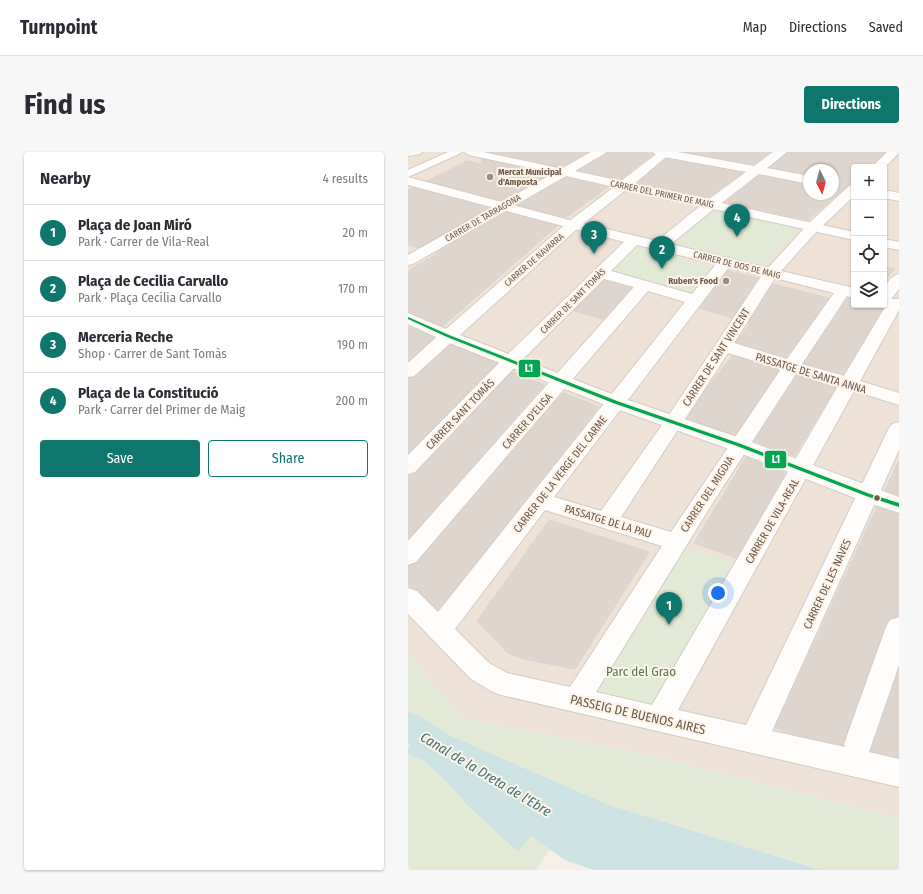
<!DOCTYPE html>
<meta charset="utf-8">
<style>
:root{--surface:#fff;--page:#f7f7f7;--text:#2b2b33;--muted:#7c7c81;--line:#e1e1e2;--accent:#0f766e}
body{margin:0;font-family:"Fira Sans Condensed",sans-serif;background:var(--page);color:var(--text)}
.controls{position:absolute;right:12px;top:12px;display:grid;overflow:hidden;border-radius:4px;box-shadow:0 1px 3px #0004}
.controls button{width:36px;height:36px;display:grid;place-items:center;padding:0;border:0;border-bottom:1px solid var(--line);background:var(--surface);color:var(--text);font:20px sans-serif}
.compass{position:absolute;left:395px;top:12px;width:36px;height:36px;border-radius:50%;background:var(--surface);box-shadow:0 1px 3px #0004;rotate:174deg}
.you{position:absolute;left:310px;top:441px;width:14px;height:14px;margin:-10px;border:3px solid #fff;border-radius:50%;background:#1a73e8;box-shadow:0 0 0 6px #1a73e833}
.badge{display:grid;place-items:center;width:26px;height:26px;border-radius:50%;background:var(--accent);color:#fff;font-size:13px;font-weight:700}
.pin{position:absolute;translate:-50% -33px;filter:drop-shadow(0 1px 2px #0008)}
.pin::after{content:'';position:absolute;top:21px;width:14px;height:12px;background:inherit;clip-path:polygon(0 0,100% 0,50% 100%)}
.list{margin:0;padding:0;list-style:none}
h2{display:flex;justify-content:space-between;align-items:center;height:52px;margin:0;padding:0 16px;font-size:17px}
h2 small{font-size:13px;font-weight:400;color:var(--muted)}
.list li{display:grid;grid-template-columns:26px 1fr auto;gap:12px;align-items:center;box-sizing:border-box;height:56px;padding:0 16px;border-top:1px solid var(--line)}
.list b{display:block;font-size:15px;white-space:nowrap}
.list p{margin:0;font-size:13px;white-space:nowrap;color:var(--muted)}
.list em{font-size:13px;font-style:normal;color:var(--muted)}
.actions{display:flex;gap:8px;padding:12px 16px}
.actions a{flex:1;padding:9px 0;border:1px solid var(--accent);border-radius:4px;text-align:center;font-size:14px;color:var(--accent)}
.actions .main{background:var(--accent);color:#fff}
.icon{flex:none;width:22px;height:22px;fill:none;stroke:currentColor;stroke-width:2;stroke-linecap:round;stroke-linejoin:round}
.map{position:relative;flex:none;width:491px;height:718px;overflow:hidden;border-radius:4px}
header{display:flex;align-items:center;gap:24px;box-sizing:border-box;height:56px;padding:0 20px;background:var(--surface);border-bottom:1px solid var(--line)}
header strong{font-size:19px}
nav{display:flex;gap:22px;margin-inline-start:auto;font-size:14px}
.intro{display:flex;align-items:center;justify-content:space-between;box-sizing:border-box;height:96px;padding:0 24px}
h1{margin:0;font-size:28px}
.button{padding:10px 18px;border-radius:4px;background:var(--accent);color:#fff;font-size:14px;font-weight:700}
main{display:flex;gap:24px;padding:0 24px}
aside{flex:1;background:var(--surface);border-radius:4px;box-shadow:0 1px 3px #0004}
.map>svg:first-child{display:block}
</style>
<header>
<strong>Turnpoint</strong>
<nav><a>Map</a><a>Directions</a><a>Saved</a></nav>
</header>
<div class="intro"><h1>Find us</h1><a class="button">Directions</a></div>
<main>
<aside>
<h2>Nearby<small>4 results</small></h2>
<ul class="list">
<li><span class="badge">1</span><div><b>Plaça de Joan Miró</b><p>Park · Carrer de Vila-Real</p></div><em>20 m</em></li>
<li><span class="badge">2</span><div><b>Plaça de Cecilia Carvallo</b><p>Park · Plaça Cecília Carvallo</p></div><em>170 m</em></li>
<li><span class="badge">3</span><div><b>Merceria Reche</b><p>Shop · Carrer de Sant Tomàs</p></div><em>190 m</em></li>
<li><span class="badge">4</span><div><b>Plaça de la Constitució</b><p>Park · Carrer del Primer de Maig</p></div><em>200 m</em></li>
</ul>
<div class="actions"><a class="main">Save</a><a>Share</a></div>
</aside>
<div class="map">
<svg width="491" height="718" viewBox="0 0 491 718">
<rect width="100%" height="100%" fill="#f5efe9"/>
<path fill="#eee2d7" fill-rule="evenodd" d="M 0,0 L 491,0 L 491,666 L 255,606 L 53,566 L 0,502 ZM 446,15 L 476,15 L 476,153 L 446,153 ZM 401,18 L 425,18 L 425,42 L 401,42 Z"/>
<g fill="#e2ead5">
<path d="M 305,58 L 390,77 L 355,115 L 266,93 Z"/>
<path d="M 227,95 L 304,114 L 282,142 L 202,120 Z"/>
<path d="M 276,395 L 329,412 L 247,555 L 185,540 Z"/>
<path d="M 0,502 L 54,566 L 255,606 L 491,666 L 491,718 L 413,718 L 201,653 L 18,573 L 0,596 Z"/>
<path d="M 0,602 L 15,608 L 37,628 L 60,654 L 110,700 L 123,684 L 142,697 L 128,718 L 0,718 Z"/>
</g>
<path fill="#cce2e3" d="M 18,573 L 201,653 L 413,718 L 186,718 L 157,708 L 123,684 L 110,700 L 60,654 L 37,628 L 15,608 L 0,602 L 0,596 Z"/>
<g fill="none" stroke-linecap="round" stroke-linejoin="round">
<path fill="#cce2e3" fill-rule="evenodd" d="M 0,560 L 11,564 L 51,589 L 56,599 L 51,609 L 40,614 L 29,609 L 0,591 Z"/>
</g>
<g fill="#ded5cf" stroke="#ddd3cc">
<path d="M 82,0 L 180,0 L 153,15 Z"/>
<path d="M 200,0 L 237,0 L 245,2 L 213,27 L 171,18 L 197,3 Z"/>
<path d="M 278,0 L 362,0 L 346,12 Z"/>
<path d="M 380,0 L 477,0 L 462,15 L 446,15 L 446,28 L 400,68 L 317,50 L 351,24 L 401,33 L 401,42 L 425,42 L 425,18 L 401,18 L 401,22 L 362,15 Z"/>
<path d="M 74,7 L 141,22 L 94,48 L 19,29 L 59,9 L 73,12 Z"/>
<path d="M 258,7 L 334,21 L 299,46 L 229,31 Z"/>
<path d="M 158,26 L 200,35 L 158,65 L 111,53 Z"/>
<path d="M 5,36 L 81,56 L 10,96 L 0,92 L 0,38 Z"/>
<path d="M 98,60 L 149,74 L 35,174 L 0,160 L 0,119 L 30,101 L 28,101 Z"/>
<path d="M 476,115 L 486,117 L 476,130 Z"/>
<path d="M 320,119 L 350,126 L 324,166 L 291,156 Z"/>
<path d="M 196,129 L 223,136 L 195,167 L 166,159 Z"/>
<path d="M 365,132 L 421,146 L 378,205 L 328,190 L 342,172 L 340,171 Z"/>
<path d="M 440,146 L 446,147 L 446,153 L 462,153 L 475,156 L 435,222 L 396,211 Z"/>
<path d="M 0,174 L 26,186 L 0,209 Z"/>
<path d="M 43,193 L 89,211 L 0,301 L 0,226 L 7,225 Z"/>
<path d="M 324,204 L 371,218 L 327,283 L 279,266 L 297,239 Z"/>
<path d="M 104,220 L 136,233 L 0,387 L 0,323 L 8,321 Z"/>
<path d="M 389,224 L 428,235 L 386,304 L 346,289 Z"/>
<path d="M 155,241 L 191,255 L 30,458 L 10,438 L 3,436 L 0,432 L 0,414 L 9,411 Z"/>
<path d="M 338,305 L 377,321 L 328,406 L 286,391 Z"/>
<path d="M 491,309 L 491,343 L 477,338 Z"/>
<path d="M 469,355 L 491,362 L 491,464 L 482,467 L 477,474 L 435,593 L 384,582 L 367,576 Z"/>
<path d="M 141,368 L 241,400 L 167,517 L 116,507 L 100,501 L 69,469 Z"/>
<path d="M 491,518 L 491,605 L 463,599 Z"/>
</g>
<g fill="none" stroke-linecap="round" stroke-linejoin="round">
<g stroke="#d3ccc7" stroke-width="2">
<g id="pedestrian">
<path d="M 0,0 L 14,0 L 12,2 L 0,4 Z"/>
<path d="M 40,0 L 53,0 L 51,2 L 0,25 L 0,18 Z"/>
<path d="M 56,0 L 75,0 L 155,17 L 160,20 L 155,23 L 61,3 Z"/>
</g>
</g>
<g stroke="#d3ccc7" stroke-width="2">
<g id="minor">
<path d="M 245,0 L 270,0 L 346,14 L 365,0 L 379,0 L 359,16 L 401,24 L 401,32 L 351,22 L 307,56 L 263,92 L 360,116 L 400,72 L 441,34 L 446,33 L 446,44 L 410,78 L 373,119 L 446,136 L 446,146 L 439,144 L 394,212 L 436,224 L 480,150 L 476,151 C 476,139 477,126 491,122 L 491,137 L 483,147 L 491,147 L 491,158 L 452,229 L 491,241 L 491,253 L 446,239 L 270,558 L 338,573 L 481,276 L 484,272 L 491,270 L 491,298 L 364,579 L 437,595 L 436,592 L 478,475 L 482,468 L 491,465 L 491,513 L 461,600 L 491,607 L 491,635 L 93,543 L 83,539 L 63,527 L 0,462 L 0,436 L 9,439 L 30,460 L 277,150 L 240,139 L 8,410 L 0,413 L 0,389 L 226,135 L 196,127 L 109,213 L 7,320 L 0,322 L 0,303 L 97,205 L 216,90 L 0,33 L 0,25 L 169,70 L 249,89 L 297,50 L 338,20 L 251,4 L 247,2 ZM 229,93 L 308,112 L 284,142 L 203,119 ZM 321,115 L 354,123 L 259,266 L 193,359 L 146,345 ZM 367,126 L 426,141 L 379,207 L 326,191 ZM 320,201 L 373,217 L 263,380 L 213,365 ZM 388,222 L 430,234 L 244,553 L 188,540 L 307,347 ZM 137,358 L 254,394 L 162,535 L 99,521 L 81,511 L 47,477 Z"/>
<path d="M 479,0 L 491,0 L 491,1 L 476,16 L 464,15 Z"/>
<path d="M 476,38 L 491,41 L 491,49 L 476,46 Z"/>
<path d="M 40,179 L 46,180 L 49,184 L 46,188 L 6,224 L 0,225 L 0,211 L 34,180 Z"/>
</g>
</g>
<g stroke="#d3ccc7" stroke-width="2">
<g id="tertiary">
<path d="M 183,0 L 198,0 L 196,2 L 167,19 L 213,29 L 251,0 L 264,0 L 226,32 L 446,80 L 446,88 L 218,38 L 170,76 L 52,183 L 214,246 L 338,288 L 491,345 L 491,361 L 452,348 L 324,298 L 200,254 L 34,188 L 0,172 L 0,161 L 38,177 L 160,70 L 206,35 L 158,24 L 5,112 L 0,113 L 0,103 Z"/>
<path d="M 476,87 L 491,90 L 491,98 L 476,95 Z"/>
</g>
</g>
<use href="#pedestrian" fill="#fefdfc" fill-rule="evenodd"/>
<use href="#minor" fill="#fefdfc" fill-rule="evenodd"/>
<use href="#tertiary" fill="#fefdfc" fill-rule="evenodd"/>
<g stroke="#fdf5e9" stroke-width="3">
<path id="bus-1" d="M 0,165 L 41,183 L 209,249 L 333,292 L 462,342 L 491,351 L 491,355 L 458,344 L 329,294 L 205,251 L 39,185 L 0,167 Z"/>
</g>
<use href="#bus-1" fill="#00a651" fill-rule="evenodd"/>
</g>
<g fill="#9e8d83" stroke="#fdf5e9" stroke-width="1.5">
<circle cx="82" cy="25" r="4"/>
<circle cx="318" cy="129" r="4"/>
</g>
<circle fill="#6f584c" stroke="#fdf5e9" stroke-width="1.5" cx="469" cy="346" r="3.5"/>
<g text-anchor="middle" stroke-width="4" stroke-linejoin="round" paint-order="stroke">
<g font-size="9" font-weight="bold" fill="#6f584c" stroke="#fdf5e9" text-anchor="start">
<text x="90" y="23">Mercat Municipal<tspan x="90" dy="10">d'Amposta</tspan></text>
<text x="310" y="132" text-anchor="end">Ruben's Food</text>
</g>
<g font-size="9" fill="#6f584c" stroke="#fdf5e9">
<text transform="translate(254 42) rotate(12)" y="3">CARRER DEL PRIMER DE MAIG</text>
<text transform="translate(75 66) rotate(-30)" y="3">CARRER DE TARRAGONA</text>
<text transform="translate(126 108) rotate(-41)" y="3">CARRER DE NAVARRA</text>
<text transform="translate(329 113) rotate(14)" y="3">CARRER DE DOS DE MAIG</text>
<text transform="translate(165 149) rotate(-45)" y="3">CARRER DE SANT TOMÀS</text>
</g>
<g font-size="11" fill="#6f584c" stroke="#fdf5e9">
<text transform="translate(308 205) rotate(-57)" y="4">CARRER DE SANT VINCENT</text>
<text transform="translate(403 221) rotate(17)" y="4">PASSATGE DE SANTA ANNA</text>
<text transform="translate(52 262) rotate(-46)" y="4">CARRER SANT TOMÀS</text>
<text transform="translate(119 269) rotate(-49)" y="4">CARRER D'ELISA</text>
<text transform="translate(152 322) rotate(-52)" y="4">CARRER DE LA VERGE DEL CARME</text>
<text transform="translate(299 342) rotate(-57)" y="4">CARRER DEL MIGDIA</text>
<text transform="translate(200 369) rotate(17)" y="4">PASSATGE DE LA PAU</text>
<text transform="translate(364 369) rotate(-60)" y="4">CARRER DE VILA-REAL</text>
<text transform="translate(419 432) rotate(-65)" y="4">CARRER DE LES NAVES</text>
</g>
<g font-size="13" fill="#587a48" stroke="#fdf5e9">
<text x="233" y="524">Parc del Grao</text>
</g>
<g font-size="13" fill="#6f584c" stroke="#fdf5e9">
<text transform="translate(230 562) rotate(13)" y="5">PASSEIG DE BUENOS AIRES</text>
</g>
<g font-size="14" font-style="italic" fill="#45737b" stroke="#fdf5e9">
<text transform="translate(78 622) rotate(31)" y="5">Canal de la Dreta de l'Ebre</text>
</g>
</g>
<g stroke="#fdf5e9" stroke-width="1.5">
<rect x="110" y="207" width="23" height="19" rx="4" fill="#00a651"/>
<rect x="356" y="298" width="23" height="19" rx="4" fill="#00a651"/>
</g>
<g font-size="11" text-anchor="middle" font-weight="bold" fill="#fff">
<text x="121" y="220">L1</text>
<text x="368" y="311">L1</text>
</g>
</svg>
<div class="controls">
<button>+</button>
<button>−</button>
<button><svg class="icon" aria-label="locate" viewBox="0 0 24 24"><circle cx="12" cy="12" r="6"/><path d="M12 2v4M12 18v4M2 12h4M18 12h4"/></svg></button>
<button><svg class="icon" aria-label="layers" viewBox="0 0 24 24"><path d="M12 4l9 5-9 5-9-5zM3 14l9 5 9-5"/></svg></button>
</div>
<svg class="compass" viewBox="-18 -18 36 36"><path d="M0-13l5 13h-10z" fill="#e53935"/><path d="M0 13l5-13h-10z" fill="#7c7c81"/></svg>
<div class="you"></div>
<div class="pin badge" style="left:261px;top:473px">1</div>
<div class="pin badge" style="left:254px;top:117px">2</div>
<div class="pin badge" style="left:186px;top:102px">3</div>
<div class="pin badge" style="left:329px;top:85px">4</div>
</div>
</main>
